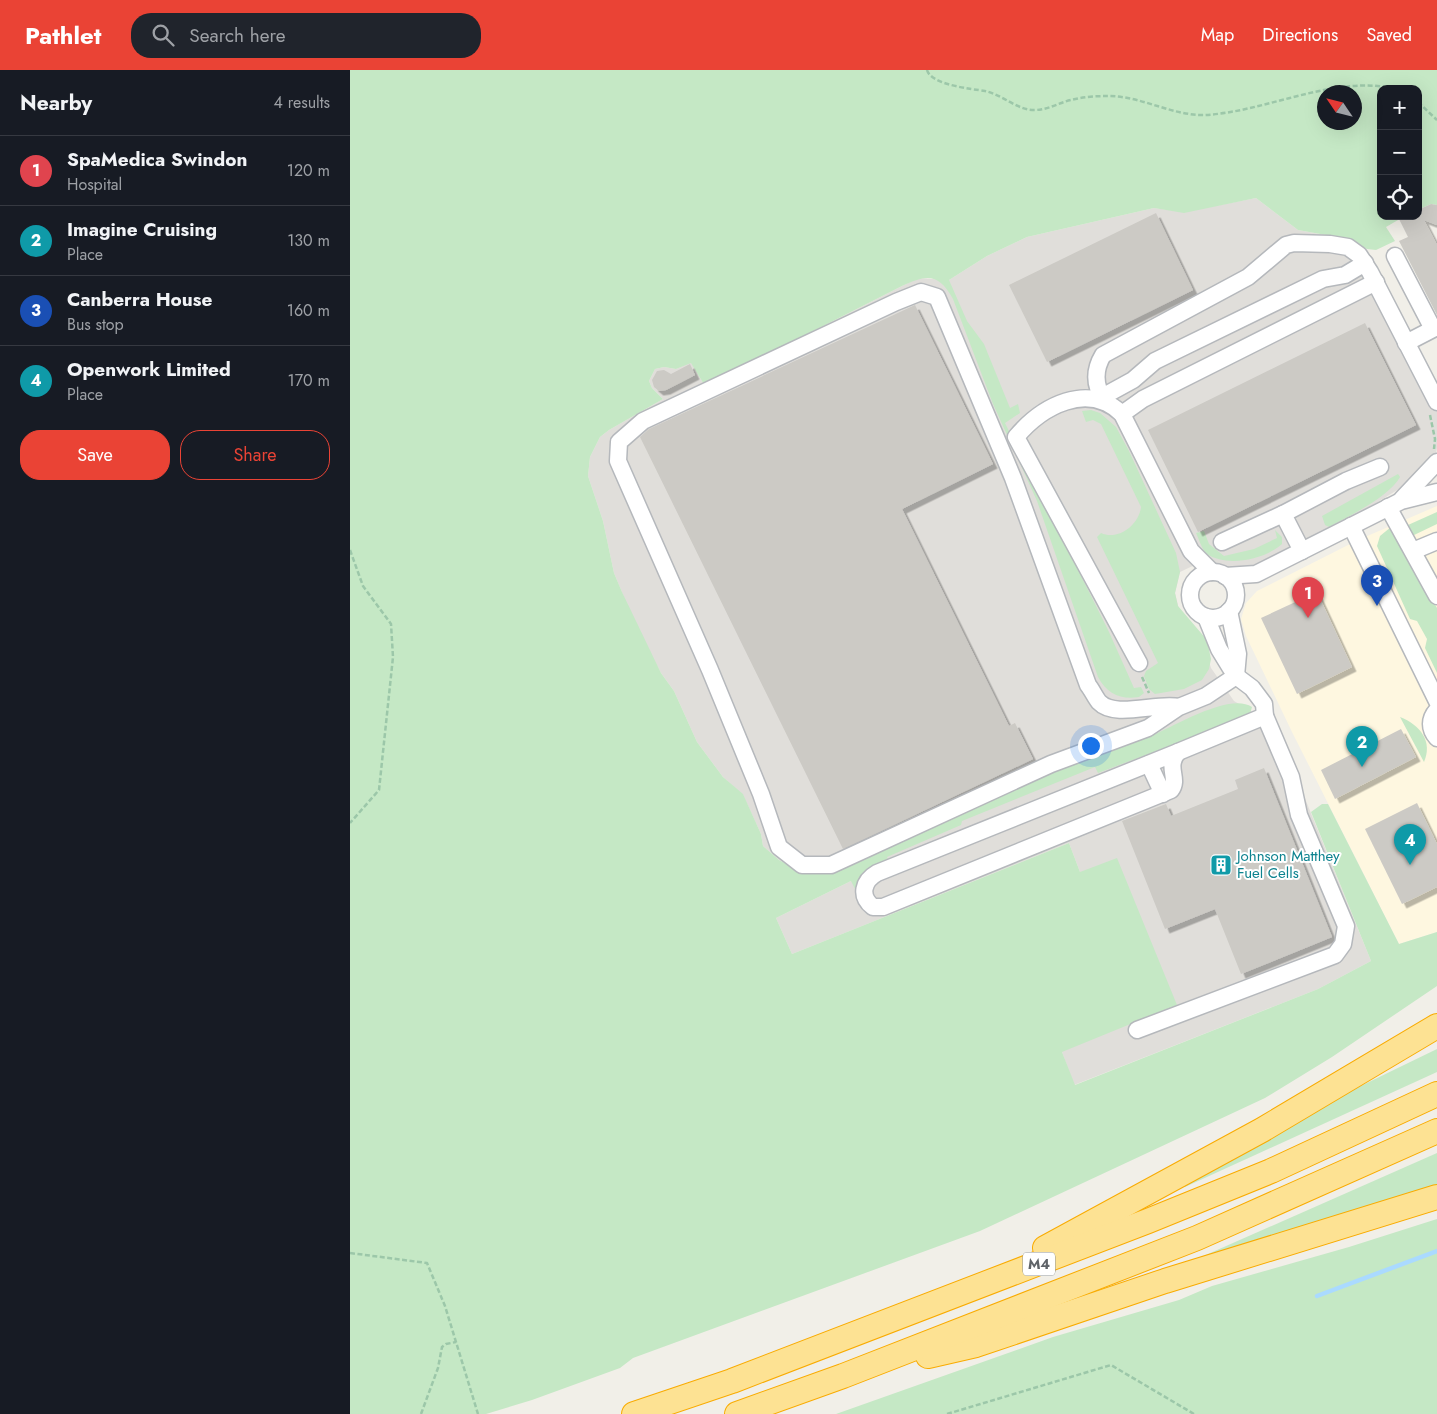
<!DOCTYPE html>
<meta charset="utf-8">
<style>
:root{--surface:#171b24;--page:#20242c;--text:#f1f3f6;--muted:#9ea1a6;--line:#363941;--accent:#ea4335}
body{margin:0;font-family:Jost,sans-serif;background:var(--page);color:var(--text)}
.controls{position:absolute;right:15px;top:15px;display:grid;overflow:hidden;border-radius:10px;box-shadow:0 5px 20px #0002}
.controls button{width:45px;height:45px;display:grid;place-items:center;padding:0;border:0;border-bottom:1px solid var(--line);background:var(--surface);color:var(--text);font:25px sans-serif}
.compass{position:absolute;left:967px;top:15px;width:45px;height:45px;border-radius:50%;background:var(--surface);box-shadow:0 5px 20px #0002;rotate:305deg}
.you{position:absolute;left:740px;top:675px;width:18px;height:18px;margin:-12px;border:4px solid #fff;border-radius:50%;background:#1a73e8;box-shadow:0 0 0 8px #1a73e833}
.badge{display:grid;place-items:center;width:32px;height:32px;border-radius:50%;background:var(--accent);color:#fff;font-size:16px;font-weight:700}
.pin{position:absolute;translate:-50% -41px;filter:drop-shadow(0 1px 2px #0008)}
.pin::after{content:'';position:absolute;top:26px;width:18px;height:15px;background:inherit;clip-path:polygon(0 0,100% 0,50% 100%)}
.list{margin:0;padding:0;list-style:none}
h2{display:flex;justify-content:space-between;align-items:center;height:65px;margin:0;padding:0 20px;font-size:21px}
h2 small{font-size:16px;font-weight:400;color:var(--muted)}
.list li{display:grid;grid-template-columns:32px 1fr auto;gap:15px;align-items:center;box-sizing:border-box;height:70px;padding:0 20px;border-top:1px solid var(--line)}
.list b{display:block;font-size:19px;white-space:nowrap}
.list p{margin:0;font-size:16px;white-space:nowrap;color:var(--muted)}
.list em{font-size:16px;font-style:normal;color:var(--muted)}
.actions{display:flex;gap:10px;padding:15px 20px}
.actions a{flex:1;padding:11px 0;border:1px solid var(--accent);border-radius:20px;text-align:center;font-size:18px;color:var(--accent)}
.actions .main{background:var(--accent);color:#fff}
.icon{flex:none;width:28px;height:28px;fill:none;stroke:currentColor;stroke-width:2;stroke-linecap:round;stroke-linejoin:round}
.map{position:relative;flex:none;width:1087px;height:1344px;overflow:hidden}
header{display:flex;align-items:center;gap:30px;box-sizing:border-box;height:70px;padding:0 25px;background:var(--accent);color:#fff}
header strong{font-size:24px}
nav{display:flex;gap:28px;margin-inline-start:auto;font-size:18px}
.search{width:350px;height:45px;background:var(--page);display:flex;align-items:center;gap:12px;box-sizing:border-box;padding:0 18px;border-radius:20px;color:var(--muted);font-size:19px}
main{display:flex}
aside{flex:1;background:var(--surface)}
.map>svg:first-child{display:block}
</style>
<header>
<strong>Pathlet</strong>
<div class="search"><svg class="icon" aria-label="search" viewBox="0 0 24 24"><circle cx="10" cy="10" r="6"/><path d="M15 15l6 6"/></svg>Search here</div>
<nav><a>Map</a><a>Directions</a><a>Saved</a></nav>
</header>
<main>
<aside>
<h2>Nearby<small>4 results</small></h2>
<ul class="list">
<li><span class="badge" style="background:#e0444e">1</span><div><b>SpaMedica Swindon</b><p>Hospital</p></div><em>120 m</em></li>
<li><span class="badge" style="background:#0f9aa8">2</span><div><b>Imagine Cruising</b><p>Place</p></div><em>130 m</em></li>
<li><span class="badge" style="background:#1a4fb4">3</span><div><b>Canberra House</b><p>Bus stop</p></div><em>160 m</em></li>
<li><span class="badge" style="background:#0f9aa8">4</span><div><b>Openwork Limited</b><p>Place</p></div><em>170 m</em></li>
</ul>
<div class="actions"><a class="main">Save</a><a>Share</a></div>
</aside>
<div class="map">
<svg width="1087" height="1344" viewBox="0 0 1087 1344">
<defs>
<filter id="shadow"><feDropShadow dx="4.5" dy="4.5" stdDeviation="0" flood-color="#0004"/></filter>
</defs>
<rect width="100%" height="100%" fill="#f1efe8"/>
<path fill="#fef7e0" d="M 1087,436 L 1087,862 L 1049,874 L 942,662 L 896,566 L 891,549 L 896,533 L 907,521 L 1008,470 Z"/>
<path fill="#e0deda" d="M 906,128 L 948,160 L 998,169 L 1087,328 L 1087,378 L 1085,388 L 1057,414 L 1005,446 L 914,493 L 894,500 L 871,498 L 853,491 L 830,502 L 825,523 L 831,548 L 853,572 L 861,598 L 884,631 L 919,652 L 954,726 L 1021,891 L 968,919 L 724,1015 L 712,982 L 730,802 L 719,773 L 442,884 L 426,848 L 501,811 L 440,796 L 429,790 L 413,776 L 411,764 L 393,725 L 373,707 L 347,672 L 324,621 L 311,603 L 283,549 L 264,503 L 253,451 L 238,406 L 240,387 L 250,367 L 259,360 L 313,329 L 302,318 L 299,311 L 305,299 L 314,297 L 326,299 L 341,292 L 355,316 L 552,216 L 568,208 L 599,210 L 637,186 L 677,167 L 804,138 L 834,142 Z"/>
<g fill="#c5e8c5" fill-rule="evenodd">
<path d="M 0,0 L 1087,0 L 1087,135 L 1081,134 L 1068,140 L 1068,19 L 1031,19 L 1031,146 L 1055,146 L 1036,157 L 1045,171 L 1026,180 L 1017,179 L 998,169 L 948,160 L 906,128 L 834,143 L 804,138 L 677,167 L 637,186 L 599,210 L 617,251 L 634,274 L 660,338 L 668,334 L 670,343 L 655,353 L 759,562 L 784,618 L 791,617 L 794,623 L 789,627 C 771,630 757,624 748,607 L 687,431 L 643,334 L 603,229 C 589,203 577,204 552,216 L 355,316 L 341,293 L 326,299 L 314,297 L 305,299 L 299,311 L 302,318 L 313,329 L 259,360 L 250,367 L 240,387 L 238,406 L 253,451 L 264,503 L 272,522 L 311,603 L 324,621 L 347,672 L 373,707 L 393,724 L 411,764 L 413,776 L 429,790 L 440,796 L 456,800 L 479,800 L 503,795 C 568,765 632,730 699,702 C 733,688 770,680 803,665 C 825,656 880,622 902,637 L 900,644 L 883,652 L 748,703 L 745,697 L 612,751 L 611,755 L 537,787 L 538,790 C 523,797 507,800 508,819 L 505,819 L 501,811 L 426,848 L 442,884 L 719,773 L 730,802 L 767,788 L 827,935 L 712,982 L 725,1015 L 968,919 L 1021,891 L 961,742 L 972,734 L 978,734 L 1049,874 L 1087,862 L 1087,916 L 982,987 L 915,1028 L 630,1161 L 283,1288 L 270,1298 L 182,1330 L 136,1344 L 0,1344 ZM 974,22 L 1004,22 L 1004,52 L 974,52 Z"/>
<path d="M 741,340 L 750,343 L 766,357 L 779,381 L 826,483 L 830,502 L 825,523 L 828,536 L 857,570 L 861,589 L 859,599 L 852,610 L 834,619 L 805,624 L 799,619 L 794,606 L 796,601 L 808,593 L 747,467 L 751,463 C 768,471 789,455 791,437 L 751,354 L 743,350 L 736,352 L 732,341 Z"/>
<path d="M 1048,404 L 1050,407 C 1039,427 999,446 979,457 L 975,455 L 972,446 Z"/>
<path d="M 1087,442 L 1087,454 L 1062,466 L 1058,455 Z"/>
<path d="M 1041,457 L 1087,538 L 1087,603 L 1075,578 L 1077,569 L 1067,551 L 1060,549 L 1027,476 L 1030,466 Z"/>
<path d="M 925,460 L 932,467 L 932,474 C 915,489 878,498 857,484 C 852,480 849,469 846,463 L 854,461 L 859,474 L 874,486 L 904,479 L 927,468 Z"/>
<path d="M 1050,647 C 1070,655 1083,671 1074,692 Z"/>
<path d="M 1087,979 L 1087,1002 L 835,1117 L 835,1113 L 986,1028 Z"/>
<path d="M 1087,1083 L 1087,1121 L 824,1199 Z"/>
<path d="M 1087,1149 L 1087,1344 L 486,1344 L 703,1267 L 829,1230 L 862,1216 L 999,1177 Z"/>
</g>
<g fill="none" stroke-linecap="round" stroke-linejoin="round">
<path stroke="#aadaff" stroke-width="4.5" d="M 967,1226 L 1087,1181"/>
</g>
<g fill="#cccac5" filter="url(#shadow)">
<path d="M 1081,134 L 1087,135 L 1087,155 L 1074,150 L 1087,175 L 1087,245 L 1049,171 L 1058,167 L 1049,149 L 1055,146 L 1068,146 L 1068,140 Z"/>
<path d="M 806,143 L 843,220 L 697,292 L 659,215 Z"/>
<path d="M 565,235 L 643,394 L 552,439 L 659,656 L 665,653 L 683,689 L 493,779 L 290,367 L 299,359 Z"/>
<path d="M 1015,253 L 1066,355 L 848,462 L 798,360 Z"/>
<path d="M 340,294 L 345,305 L 316,320 L 309,321 L 304,317 L 302,310 L 307,301 L 314,300 L 321,304 Z"/>
<path d="M 967,522 L 1002,597 L 947,624 L 911,548 Z"/>
<path d="M 1051,659 L 1066,687 L 985,729 L 971,700 Z"/>
<path d="M 914,698 L 982,867 L 891,904 L 865,839 L 815,859 L 772,751 L 816,734 L 821,746 L 888,719 L 885,710 Z"/>
<path d="M 1067,733 L 1087,774 L 1087,817 L 1052,834 L 1015,759 Z"/>
</g>
<g fill="none" stroke-linecap="round" stroke-linejoin="round">
<g stroke="#b5b8bc" stroke-width="19">
<g id="minor">
<path d="M 1045,186 L 1083,259 L 1056,273"/>
<path d="M 752,327 L 783,310 L 805,291 L 973,209 L 995,205 L 1015,193"/>
<path d="M 755,332 C 744,316 744,300 753,285 L 898,207 L 936,175 L 944,173 L 980,174 L 998,177 L 1009,185 L 1020,202 L 1087,332"/>
<path d="M 772,344 L 793,329 L 1026,212"/>
<path d="M 1052,429 L 1087,392"/>
<path d="M 1038,437 L 1087,526"/>
<path d="M 1001,456 L 1087,631"/>
<path d="M 872,472 L 933,444"/>
<path d="M 952,481 L 933,444 L 996,411 L 1030,397"/>
<path d="M 1063,481 L 1087,471"/>
<circle cx="863" cy="525" r="23"/>
<path d="M 875,506 L 906,504 L 1051,431 L 1087,422"/>
<path d="M 789,593 L 666,367 C 692,336 738,311 772,344 L 841,481 L 862,502"/>
<path d="M 829,637 C 807,632 765,649 749,632 C 745,627 742,620 738,615 L 663,408 L 587,227 L 571,222 L 546,232 L 293,351 L 269,372 L 268,391 L 360,600 L 411,724 L 429,777 L 452,795 L 481,795 L 701,694 L 798,658 L 829,637 L 856,626 L 886,606 L 888,584 L 879,541"/>
<path d="M 1087,640 C 1079,649 1079,659 1087,668"/>
<path d="M 828,682 C 815,698 830,708 821,720 L 533,837 L 523,837 C 509,826 513,811 527,803 Z"/>
<path d="M 828,682 L 915,646"/>
<path d="M 799,694 L 813,724"/>
<path d="M 787,960 L 985,885 L 993,874 L 996,856 L 949,745 L 941,707 L 915,646 L 914,634 L 902,618 L 886,606 L 880,597 L 869,579 L 856,547"/>
</g>
</g>
<g stroke="#f9ab00" stroke-width="26">
<g id="highway">
<path d="M 695,1178 L 912,1060 L 1087,956"/>
<path d="M 578,1286 L 626,1275 L 815,1211 L 1087,1127"/>
<path d="M 284,1344 L 382,1311 L 798,1151 L 921,1101 L 1087,1024"/>
<path d="M 387,1344 L 493,1306 L 847,1168 L 1087,1061"/>
</g>
</g>
<g stroke="#9cc7a9" stroke-width="2.5" stroke-dasharray="5 2.5" stroke-linecap="butt">
<path d="M 577,0 C 581,15 622,19 635,21 C 653,25 667,40 684,40 C 698,40 708,33 721,30 C 732,27 746,26 758,26 C 792,26 822,46 855,45 C 916,42 985,4 1046,19"/>
<path d="M 1068,32 L 1087,50"/>
<path d="M 1080,345 L 1085,369 L 1084,379"/>
<path d="M 0,480 L 13,516 L 41,554 L 43,587 L 29,720 L 0,753"/>
<path d="M 792,607 L 799,623"/>
<path d="M 0,1183 L 77,1193 L 95,1236 L 128,1344"/>
<path d="M 71,1344 L 88,1298 L 92,1277 L 96,1274 L 106,1272"/>
<path d="M 597,1344 L 761,1295 L 844,1344"/>
</g>
<use href="#minor" stroke="#fff" stroke-width="16"/>
<use href="#highway" stroke="#fde293" stroke-width="24"/>
</g>
<defs>
<g id="building-square" transform="scale(1.125)"><rect x="-9" y="-9" width="18" height="18" rx="4" fill="#0f9aa8" stroke="#fff"/><path d="M-4-6H4V6H1V3H-1V6H-4ZM-2.5-4.3h1.7v1.8h-1.7ZM.8-4.3h1.7v1.8H.8ZM-2.5-1h1.7V.8h-1.7ZM.8-1h1.7V.8H.8Z" fill="#fff"/></g>
</defs>
<g fill-rule="evenodd">
<use href="#building-square" x="871" y="795"/>
</g>
<g text-anchor="middle" stroke-width="4" stroke-linejoin="round" paint-order="stroke">
<rect fill="#fff" stroke="#8f9295" stroke-width="1" x="673" y="1182.5" width="32" height="23" rx="4"/>
<g font-size="14" font-weight="bold" fill="#5f6368">
<text x="689" y="1199">M4</text>
</g>
<g font-size="15" fill="#0d838f" stroke="#fff" text-anchor="start">
<text x="887" y="791">Johnson Matthey<tspan x="887" dy="17">Fuel Cells</tspan></text>
</g>
</g>
</svg>
<div class="controls">
<button>+</button>
<button>−</button>
<button><svg class="icon" aria-label="locate" viewBox="0 0 24 24"><circle cx="12" cy="12" r="6"/><path d="M12 2v4M12 18v4M2 12h4M18 12h4"/></svg></button>
</div>
<svg class="compass" viewBox="-18 -18 36 36"><path d="M0-13l5 13h-10z" fill="#e53935"/><path d="M0 13l5-13h-10z" fill="#9ea1a6"/></svg>
<div class="you"></div>
<div class="pin badge" style="left:958px;top:548px;background:#e0444e">1</div>
<div class="pin badge" style="left:1012px;top:697px;background:#0f9aa8">2</div>
<div class="pin badge" style="left:1027px;top:536px;background:#1a4fb4">3</div>
<div class="pin badge" style="left:1060px;top:795px;background:#0f9aa8">4</div>
</div>
</main>
